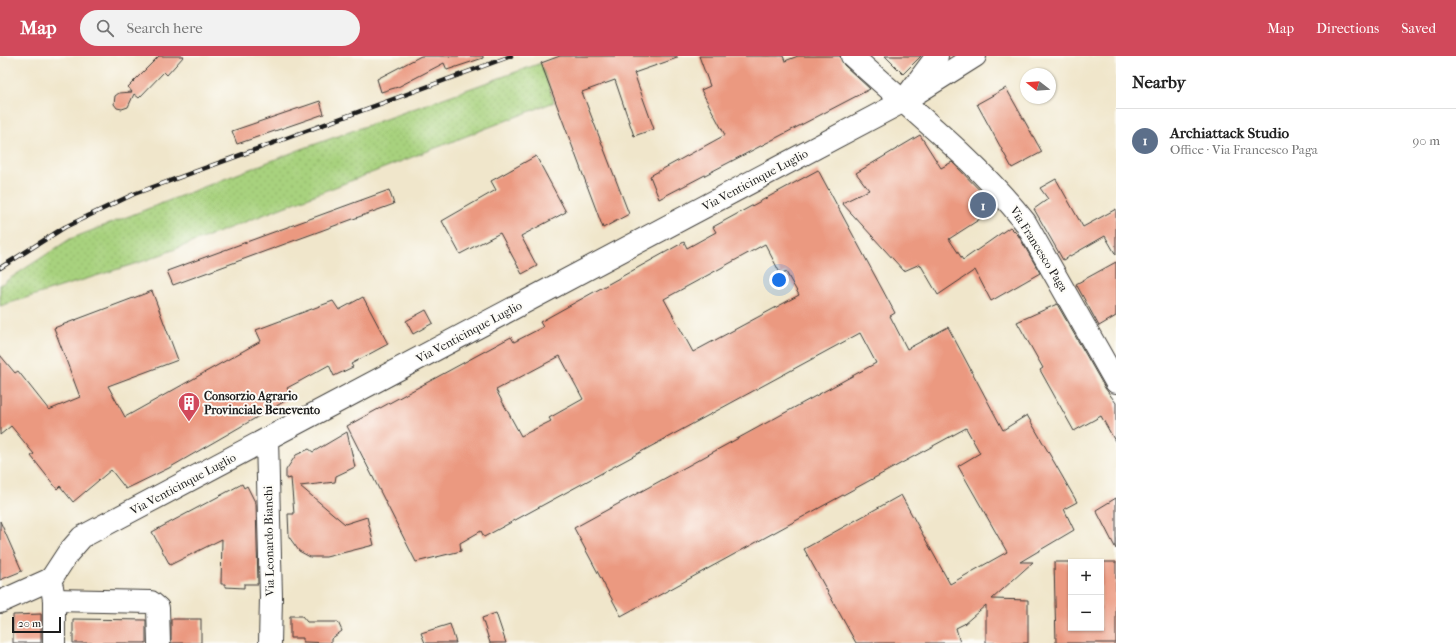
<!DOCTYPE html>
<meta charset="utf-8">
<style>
:root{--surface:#fff;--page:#f2f2f2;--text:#222;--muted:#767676;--line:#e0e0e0;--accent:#d1495b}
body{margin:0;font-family:"IM FELL French Canon",serif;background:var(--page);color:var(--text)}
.controls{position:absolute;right:12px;bottom:12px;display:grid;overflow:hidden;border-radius:0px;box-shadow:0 1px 3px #0004}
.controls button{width:36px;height:36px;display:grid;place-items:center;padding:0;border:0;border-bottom:1px solid var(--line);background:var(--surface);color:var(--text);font:20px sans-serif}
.compass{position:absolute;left:1020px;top:12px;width:36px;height:36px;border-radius:50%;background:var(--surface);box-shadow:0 1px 3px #0004;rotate:287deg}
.scale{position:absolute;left:12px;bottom:10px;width:49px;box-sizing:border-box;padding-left:4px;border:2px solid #1c1c1c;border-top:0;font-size:11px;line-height:14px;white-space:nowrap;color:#1c1c1c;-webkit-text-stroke:3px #fdfcf7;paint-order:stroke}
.you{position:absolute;left:779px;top:224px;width:14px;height:14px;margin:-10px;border:3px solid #fff;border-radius:50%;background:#1a73e8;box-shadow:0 0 0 6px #1a73e833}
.badge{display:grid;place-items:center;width:26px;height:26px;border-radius:50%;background:var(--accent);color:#fff;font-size:13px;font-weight:700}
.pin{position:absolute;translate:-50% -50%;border:2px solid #fff;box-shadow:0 1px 4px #0006}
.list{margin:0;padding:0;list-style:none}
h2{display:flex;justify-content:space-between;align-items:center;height:52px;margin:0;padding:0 16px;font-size:17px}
h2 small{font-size:13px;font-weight:400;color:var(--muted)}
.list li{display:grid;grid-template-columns:26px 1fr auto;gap:12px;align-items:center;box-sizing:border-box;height:64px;padding:0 16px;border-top:1px solid var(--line)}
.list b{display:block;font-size:15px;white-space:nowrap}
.list p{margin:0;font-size:13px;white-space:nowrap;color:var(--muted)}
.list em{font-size:13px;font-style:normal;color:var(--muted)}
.icon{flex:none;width:22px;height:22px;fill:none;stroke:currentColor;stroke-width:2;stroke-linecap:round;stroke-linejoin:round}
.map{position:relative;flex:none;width:1116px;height:587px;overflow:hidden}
header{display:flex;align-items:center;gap:24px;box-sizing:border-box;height:56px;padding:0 20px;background:var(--accent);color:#fff}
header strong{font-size:19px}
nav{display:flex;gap:22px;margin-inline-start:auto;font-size:14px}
.search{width:280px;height:36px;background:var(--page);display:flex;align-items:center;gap:10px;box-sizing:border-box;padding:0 14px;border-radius:22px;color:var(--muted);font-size:15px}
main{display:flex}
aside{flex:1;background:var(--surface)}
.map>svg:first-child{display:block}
</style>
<header>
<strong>Map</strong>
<div class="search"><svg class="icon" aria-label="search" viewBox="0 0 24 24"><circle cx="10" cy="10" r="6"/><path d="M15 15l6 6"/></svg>Search here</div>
<nav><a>Map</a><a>Directions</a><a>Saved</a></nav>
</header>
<main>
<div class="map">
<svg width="1116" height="587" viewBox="0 0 1116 587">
<defs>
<pattern id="green-dots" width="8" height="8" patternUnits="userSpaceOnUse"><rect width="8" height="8" fill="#a8d27e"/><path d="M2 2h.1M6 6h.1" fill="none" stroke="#90b46c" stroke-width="1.8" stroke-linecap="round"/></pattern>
</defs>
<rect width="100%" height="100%" fill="#fdfcf7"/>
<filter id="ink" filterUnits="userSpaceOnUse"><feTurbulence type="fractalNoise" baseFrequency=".025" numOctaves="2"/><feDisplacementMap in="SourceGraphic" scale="8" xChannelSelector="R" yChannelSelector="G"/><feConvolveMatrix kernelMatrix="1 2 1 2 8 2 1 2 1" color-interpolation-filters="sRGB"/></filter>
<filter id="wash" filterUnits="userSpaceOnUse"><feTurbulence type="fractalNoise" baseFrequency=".012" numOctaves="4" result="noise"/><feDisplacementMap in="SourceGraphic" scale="16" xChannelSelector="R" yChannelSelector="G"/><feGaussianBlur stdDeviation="0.9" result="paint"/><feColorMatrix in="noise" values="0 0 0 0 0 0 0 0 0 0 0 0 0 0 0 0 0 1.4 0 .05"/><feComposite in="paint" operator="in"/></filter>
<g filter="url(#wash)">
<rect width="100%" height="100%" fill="#f0e6cb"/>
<path fill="url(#green-dots)" stroke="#62774d" d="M 541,7 L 554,46 L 147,204 L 0,250 L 0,229 L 70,183 L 299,94 Z"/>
<g id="blocks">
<g fill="#eb9980" fill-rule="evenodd">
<path d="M 159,0 L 184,0 L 167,19 L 164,16 L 139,42 L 134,38 L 128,51 L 122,53 L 117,52 L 114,48 L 115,40 L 119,37 L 132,36 L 128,31 Z"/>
<path d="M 421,0 L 483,0 L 483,2 L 447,14 L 444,7 L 398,31 L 381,36 L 377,23 Z"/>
<path d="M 560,0 L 677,0 L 677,2 L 634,17 L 654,73 L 634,80 L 615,24 L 582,36 L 629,158 L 603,172 L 541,7 Z"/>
<path d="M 699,0 L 783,0 L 785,5 L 798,0 L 840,0 L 844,9 L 870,33 L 659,143 L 650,120 L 725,79 L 701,34 L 710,30 Z"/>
<path d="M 885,0 L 921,0 L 903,18 Z"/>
<path d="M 1006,32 L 1042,96 L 1012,112 L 977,48 Z"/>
<path d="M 320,45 L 324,58 L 237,88 L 232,75 Z"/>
<path d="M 920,79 L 941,112 L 952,106 L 997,152 L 949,183 L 963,204 L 1010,171 L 1018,179 L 1040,217 L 991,245 L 975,214 L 938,239 L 920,208 L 904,215 L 842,147 L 869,134 L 856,117 Z"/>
<path d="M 536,100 L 566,156 L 521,180 L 537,210 L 522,218 L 500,177 L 460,198 L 442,165 L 496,134 L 491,125 Z"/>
<path d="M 818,114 L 895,257 L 890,260 L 907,293 L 948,271 L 1003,374 L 1027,359 L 1077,446 L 1064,453 L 1074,474 L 1020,506 L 1033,506 L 992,543 L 1028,544 L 1028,587 L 986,587 L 986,549 L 964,568 L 956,572 L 960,587 L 856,587 L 804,493 L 901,439 L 950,528 L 1007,496 L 958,410 L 980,397 L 966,372 L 621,560 L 574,472 L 876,307 L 860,277 L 484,481 L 481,475 L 460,487 L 461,495 L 416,506 L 347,370 L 511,281 L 514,286 L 543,271 L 540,266 L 684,186 L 687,192 L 716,176 L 713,171 ZM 765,188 L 781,219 L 786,216 L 799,239 L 693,296 L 664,243 ZM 560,300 L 583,343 L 549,362 L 551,365 L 521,380 L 496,334 Z"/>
<path d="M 1056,123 L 1083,171 L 1116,153 L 1116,199 L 1105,180 L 1063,204 L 1034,153 L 1048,143 L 1040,132 Z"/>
<path d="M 389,134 L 394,148 L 173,229 L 167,215 Z"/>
<path d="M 1116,206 L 1116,260 L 1099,270 L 1076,228 Z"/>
<path d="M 152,235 L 178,304 L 108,330 L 125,361 L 261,285 L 256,274 L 333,245 L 339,254 L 363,241 L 388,288 L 351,308 L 353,311 L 334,320 L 329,309 L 302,324 L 287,332 L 292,341 L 169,412 L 126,433 L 111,414 L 73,446 L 60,430 L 57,433 L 31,400 L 34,398 L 11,370 L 0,379 L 0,299 L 15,317 L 18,315 L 49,354 L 80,341 L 54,272 Z"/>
<path d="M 1057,248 L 1105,332 L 1116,347 L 1116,387 L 1101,360 L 1074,375 L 1040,314 L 1043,312 L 1017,266 Z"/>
<path d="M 426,254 L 433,267 L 413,278 L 406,265 Z"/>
<path d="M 347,376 L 355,411 L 336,420 L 335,426 L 300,430 L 345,468 L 367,461 L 374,489 L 326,501 L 310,501 L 299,495 L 289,481 L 288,458 L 294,458 L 291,422 L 286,423 L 286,414 L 296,399 L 309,393 L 313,396 Z"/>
<path d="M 242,428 L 244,432 L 247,430 L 256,448 L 258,528 L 244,528 L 244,532 L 225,531 L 225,528 L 221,528 L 222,483 L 170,509 L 152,476 Z"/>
<path d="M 1116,442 L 1116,493 L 1096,454 Z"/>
<path d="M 0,465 L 22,515 L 0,524 Z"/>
<path d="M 1054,506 L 1071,506 L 1071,572 L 1101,572 L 1101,506 L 1116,506 L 1116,587 L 1056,587 Z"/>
<path d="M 496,557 L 506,587 L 490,587 L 482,562 Z"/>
<path d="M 41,558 L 41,587 L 13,587 L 13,559 Z"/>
<path d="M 290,560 L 302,560 L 307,566 L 338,566 L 342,575 L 331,583 L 331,587 L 303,586 L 303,582 L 290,582 Z"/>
<path d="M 73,563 L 146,564 L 146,587 L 73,587 Z"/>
<rect x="171" y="563" width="30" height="24"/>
<path d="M 450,568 L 456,587 L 425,587 L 421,577 Z"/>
</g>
</g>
</g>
<g filter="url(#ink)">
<use href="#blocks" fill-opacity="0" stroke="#3c3a36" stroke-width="1"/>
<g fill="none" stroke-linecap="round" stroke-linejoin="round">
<g stroke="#3c3a36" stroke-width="24">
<g id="minor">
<path d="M 852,0 C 910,53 976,104 1025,166 L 1116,326"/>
<path d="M 910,36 L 937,0"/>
<path d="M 267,383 L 271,541 L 270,587"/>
<path d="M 51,523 L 68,497 L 82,481 L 902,46 L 975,0"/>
<path d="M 52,531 L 54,544 L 54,587"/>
<path d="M 54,544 L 151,546 L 158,552 L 159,587"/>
<path d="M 0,546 L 51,523"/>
</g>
</g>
<use href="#minor" stroke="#fff" stroke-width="22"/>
<g stroke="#1c1c1c" stroke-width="4.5">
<path id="rail" d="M 0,212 L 65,171 L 134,138 L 511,0"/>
</g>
<use href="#rail" stroke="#fdfcf7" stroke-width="3" stroke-dasharray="9" stroke-linecap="butt"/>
</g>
</g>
<defs>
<g id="building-pin" transform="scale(1.15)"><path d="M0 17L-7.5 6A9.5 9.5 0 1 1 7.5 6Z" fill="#d1495b" stroke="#fdfcf7"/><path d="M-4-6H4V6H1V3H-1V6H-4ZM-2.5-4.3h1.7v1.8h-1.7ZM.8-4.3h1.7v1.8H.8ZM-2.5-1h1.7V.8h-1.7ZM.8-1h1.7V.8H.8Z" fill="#fff"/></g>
</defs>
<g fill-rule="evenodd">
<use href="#building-pin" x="189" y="347"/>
</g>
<g text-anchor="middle" stroke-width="4" stroke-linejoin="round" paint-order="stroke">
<g font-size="12" fill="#1c1c1c" stroke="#fdfcf7">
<text transform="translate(755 124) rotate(-28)" y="4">Via Venticinque Luglio</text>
<text transform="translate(1039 193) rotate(58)" y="4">Via Francesco Paga</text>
<text transform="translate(469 276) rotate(-28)" y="4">Via Venticinque Luglio</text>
<text transform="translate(183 428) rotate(-28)" y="4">Via Venticinque Luglio</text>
<text transform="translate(269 485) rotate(-91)" y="4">Via Leonardo Bianchi</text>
</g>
<g font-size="12" font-weight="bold" fill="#1c1c1c" stroke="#fdfcf7" text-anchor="start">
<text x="204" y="344">Consorzio Agrario<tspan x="204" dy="14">Provinciale Benevento</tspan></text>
</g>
</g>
</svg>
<div class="controls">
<button>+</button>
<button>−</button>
</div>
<svg class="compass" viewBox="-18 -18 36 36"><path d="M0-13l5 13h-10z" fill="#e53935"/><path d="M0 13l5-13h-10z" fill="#767676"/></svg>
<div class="scale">20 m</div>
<div class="you"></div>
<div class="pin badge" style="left:983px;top:149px;background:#5c6f8a">1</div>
</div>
<aside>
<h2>Nearby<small></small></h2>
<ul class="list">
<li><span class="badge" style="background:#5c6f8a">1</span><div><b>Archiattack Studio</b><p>Office · Via Francesco Paga</p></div><em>90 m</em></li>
</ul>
</aside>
</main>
